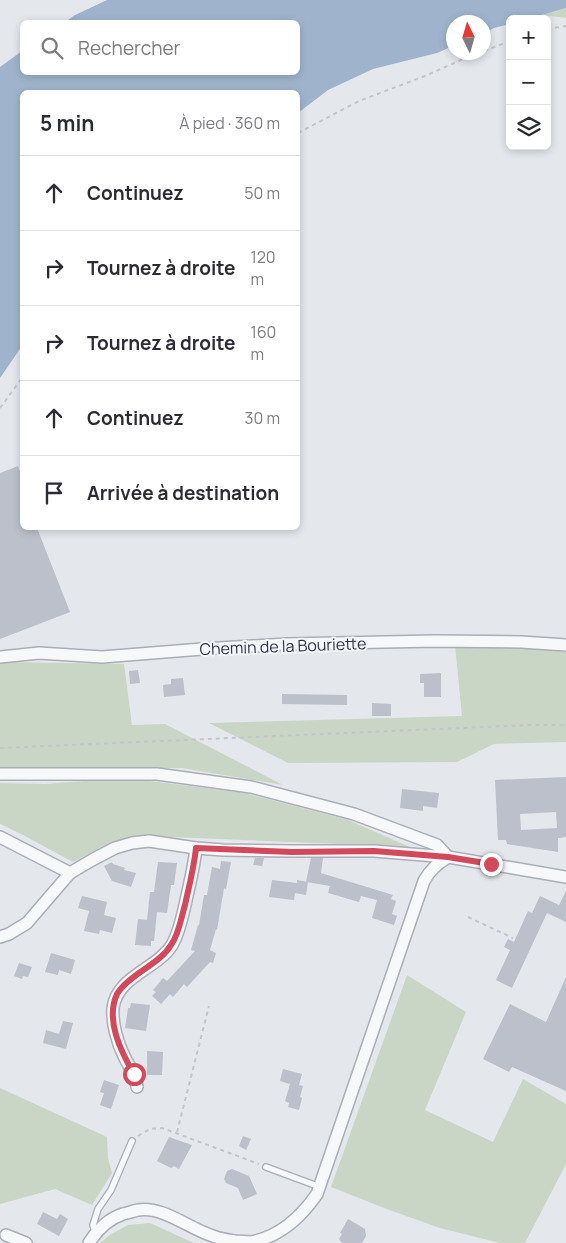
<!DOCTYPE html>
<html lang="fr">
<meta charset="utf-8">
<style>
:root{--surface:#fff;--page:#f7f7f7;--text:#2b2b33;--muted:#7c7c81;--line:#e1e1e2}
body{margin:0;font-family:Manrope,sans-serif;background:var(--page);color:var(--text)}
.controls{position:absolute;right:15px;top:15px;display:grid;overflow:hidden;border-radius:8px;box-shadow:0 2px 8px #0003}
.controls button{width:45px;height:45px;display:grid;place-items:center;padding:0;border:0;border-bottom:1px solid var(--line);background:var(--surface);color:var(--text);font:25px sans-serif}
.compass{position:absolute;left:446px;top:15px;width:45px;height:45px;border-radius:50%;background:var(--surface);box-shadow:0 2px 8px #0003;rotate:355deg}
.stop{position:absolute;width:15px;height:15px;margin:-11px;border:4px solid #d1495b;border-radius:50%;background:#fff}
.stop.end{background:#d1495b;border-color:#fff;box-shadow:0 1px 5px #0008}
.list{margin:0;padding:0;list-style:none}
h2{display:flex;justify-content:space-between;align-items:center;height:65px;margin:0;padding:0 20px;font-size:21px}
h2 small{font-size:16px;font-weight:400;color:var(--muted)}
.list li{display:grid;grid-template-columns:32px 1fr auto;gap:15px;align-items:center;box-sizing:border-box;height:75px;padding:0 20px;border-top:1px solid var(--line)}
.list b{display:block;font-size:19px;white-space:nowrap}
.list em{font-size:16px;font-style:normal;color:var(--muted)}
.icon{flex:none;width:28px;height:28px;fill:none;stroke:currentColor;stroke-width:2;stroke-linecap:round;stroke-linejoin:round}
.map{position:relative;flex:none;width:566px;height:1243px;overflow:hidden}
.search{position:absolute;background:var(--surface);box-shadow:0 2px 8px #0003;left:20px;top:20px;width:280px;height:55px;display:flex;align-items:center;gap:12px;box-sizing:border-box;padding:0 18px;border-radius:8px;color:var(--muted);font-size:19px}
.panel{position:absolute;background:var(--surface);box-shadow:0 2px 8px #0003;left:20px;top:90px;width:280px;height:440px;border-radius:8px}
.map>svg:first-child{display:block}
</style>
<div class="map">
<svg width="566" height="1243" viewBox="0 0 566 1243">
<rect width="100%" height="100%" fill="#e4e7ec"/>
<g fill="#c9d6c5">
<path d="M 566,8 L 566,18 L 542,15 Z"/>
<path d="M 455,645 L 537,648 L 566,651 L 566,742 L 494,744 L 457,762 L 288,763 L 209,723 L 462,716 Z"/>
<path d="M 0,662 L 124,664 L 132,725 L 165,724 L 283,785 L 182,768 L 0,768 Z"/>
<path d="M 97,780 L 150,781 L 244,793 L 348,820 L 410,847 L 145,836 L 113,841 L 73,862 L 23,835 L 0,824 L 0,783 L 45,784 Z"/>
<path d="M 407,975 L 466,1012 L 425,1110 L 493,1142 L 523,1079 L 566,1104 L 566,1164 L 525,1243 L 500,1243 L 440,1228 L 384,1208 L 331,1187 Z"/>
<path d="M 0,1088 L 107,1137 L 108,1158 L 112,1173 L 92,1205 L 55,1189 L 0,1204 Z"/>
<path d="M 150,1223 L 194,1243 L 100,1243 L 110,1235 L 128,1225 Z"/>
</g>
<path fill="#9fb4cc" d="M 107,0 L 566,0 L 566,8 L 528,19 L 510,19 L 510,24 L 494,28 L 484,33 L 484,22 L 454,22 L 453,46 L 437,53 L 373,69 L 328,90 L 298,113 L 298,92 L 22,92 L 22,346 L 0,378 L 0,67 L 22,51 L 22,72 L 298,72 L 298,22 L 65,22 L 75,15 Z"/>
<g fill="#bbc0ca" fill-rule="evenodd">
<path d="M 18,466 L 22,477 L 22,528 L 37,528 L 70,612 L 0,639 L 0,473 Z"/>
<path d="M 138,670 L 140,683 L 130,684 L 129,671 Z"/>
<path d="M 441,673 L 441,697 L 424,697 L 424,683 L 420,683 L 420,674 Z"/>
<path d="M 183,678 L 185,695 L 164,697 L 163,685 L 171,684 L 171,679 Z"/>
<path d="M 282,694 L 347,695 L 347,705 L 282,704 Z"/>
<path d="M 372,703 L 391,704 L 391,716 L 372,716 Z"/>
<path d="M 566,777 L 566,837 L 558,838 L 558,852 L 507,844 L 506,840 L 498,840 L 495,780 ZM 556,812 L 557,828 L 521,830 L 520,814 Z"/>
<path d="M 402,789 L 439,793 L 437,808 L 423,806 L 423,811 L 400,808 Z"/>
<path d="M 255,858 L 264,858 L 262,866 L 253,865 Z"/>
<path d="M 311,858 L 323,858 L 321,873 L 393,895 L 391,899 L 396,901 L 392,914 L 397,916 L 394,925 L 372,918 L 377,900 L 361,896 L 359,902 L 328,893 L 330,886 L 306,882 Z"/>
<path d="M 221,861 L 231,862 L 226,889 L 224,888 L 217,930 L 216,929 L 210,950 L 216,953 L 213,963 L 210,962 L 187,987 L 184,984 L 173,997 L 170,994 L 161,1004 L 152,996 L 156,992 L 153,990 L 163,978 L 167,981 L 195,951 L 191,950 L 198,925 L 199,925 L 204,895 L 207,895 L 212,867 L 220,869 Z"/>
<path d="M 112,862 L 113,864 L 125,868 L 124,870 L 136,873 L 131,887 L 112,881 L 104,866 Z"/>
<path d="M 158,862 L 177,863 L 174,885 L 171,885 L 167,913 L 157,912 L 154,941 L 151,941 L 151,946 L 135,945 L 138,919 L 147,920 L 150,892 L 154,892 Z"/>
<path d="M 272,880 L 297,883 L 297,880 L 308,882 L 306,895 L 295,893 L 294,900 L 269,897 Z"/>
<path d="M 566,891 L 566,922 L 547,913 L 512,988 L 496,980 L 510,950 L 504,947 L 508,939 L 514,942 L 528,911 L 532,913 L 540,896 L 559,905 Z"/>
<path d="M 82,896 L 107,902 L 104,915 L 116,918 L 112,933 L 100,930 L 99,934 L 84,931 L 89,911 L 78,908 Z"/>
<path d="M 51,953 L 75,960 L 71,974 L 59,970 L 58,975 L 45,972 Z"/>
<path d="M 19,963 L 32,967 L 28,977 L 23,976 L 22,979 L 14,976 Z"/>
<path d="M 566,977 L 566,1091 L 512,1067 L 509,1072 L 483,1059 L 510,1004 L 546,1022 Z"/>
<path d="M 131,1003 L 150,1005 L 146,1031 L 125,1028 L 128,1008 L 130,1008 Z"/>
<path d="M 63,1021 L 73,1023 L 66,1049 L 43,1043 L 46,1030 L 59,1034 Z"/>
<path d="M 147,1051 L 163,1052 L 162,1075 L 147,1075 Z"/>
<path d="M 283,1069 L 302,1074 L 299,1085 L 303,1086 L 300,1097 L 302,1098 L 299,1110 L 288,1107 L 289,1103 L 285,1101 L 290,1084 L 280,1081 Z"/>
<path d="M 104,1080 L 119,1085 L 111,1109 L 100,1105 L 104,1093 L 100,1092 Z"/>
<path d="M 243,1136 L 251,1139 L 246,1150 L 239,1146 Z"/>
<path d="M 169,1137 L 192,1145 L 179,1169 L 174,1166 L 171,1168 L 157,1161 Z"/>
<path d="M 232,1169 L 249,1176 L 257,1194 L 243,1200 L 238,1188 L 226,1183 L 224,1179 L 227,1171 Z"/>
<path d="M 43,1212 L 57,1219 L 60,1214 L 68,1219 L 59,1236 L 37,1224 Z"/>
<path d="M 348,1219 L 365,1229 L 366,1236 L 362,1243 L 342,1243 L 339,1239 L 342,1234 L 340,1233 Z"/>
</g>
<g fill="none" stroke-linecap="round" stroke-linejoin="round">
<g stroke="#a9aeb7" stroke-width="8">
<g id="service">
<path d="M 266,1167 L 320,1187"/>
<path d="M 95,1232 L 93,1225 L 98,1209 L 111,1190 L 132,1141"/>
</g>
</g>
<g stroke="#a9aeb7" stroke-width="14">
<g id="minor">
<path d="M 0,657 L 39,653 L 102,657 L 202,649 L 286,644 L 435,641 L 521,642 L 566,645"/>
<path d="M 0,774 L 157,774 L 251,787 L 354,814 L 437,845 L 448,857"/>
<path d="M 0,837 L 70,873 L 92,860 L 115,848 L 132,843 L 149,841 L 196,848 L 223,850 L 292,851 L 374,851 L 448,857 L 566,877"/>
<path d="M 0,937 L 9,934 L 27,923 L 70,873"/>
<path d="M 137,1087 C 136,1074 129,1067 124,1056 C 117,1042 112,1023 113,1008 C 117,976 157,969 172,945 C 179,933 182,918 185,905 C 189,886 194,868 196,848"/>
<path d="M 6,1235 L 26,1243"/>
<path d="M 89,1243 C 97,1230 108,1219 123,1214 C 128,1213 133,1211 138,1210 C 164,1206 189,1229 213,1236 C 220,1239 228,1240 235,1241 C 240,1241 246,1242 251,1242 C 279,1237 301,1217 317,1194 L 424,881 C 430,870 437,864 448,857"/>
</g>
</g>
<g stroke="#c2c5cb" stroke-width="2" stroke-dasharray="4 4" stroke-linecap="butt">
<path d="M 547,29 L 566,26"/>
<path d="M 484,51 L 510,41"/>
<path d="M 298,133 L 359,101 L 425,76 L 479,52"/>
<path d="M 0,408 L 22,378"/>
<path d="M 0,748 L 530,725 L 566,725"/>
<path d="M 468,917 L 513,938"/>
<path d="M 177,1132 L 209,1006"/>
<path d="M 138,1136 L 150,1129 L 162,1128 L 259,1164"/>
</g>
<use href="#service" stroke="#f7f8fa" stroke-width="5.5"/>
<use href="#minor" stroke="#f7f8fa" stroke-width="11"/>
</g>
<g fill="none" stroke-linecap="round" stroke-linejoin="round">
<path stroke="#d1495b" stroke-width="6" d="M 134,1074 C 121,1052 105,1020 117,994 C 122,985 131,979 139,973 C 150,965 164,957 171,945 C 179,934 181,918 185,905 C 189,886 194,868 196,848 L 292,852 L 374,851 L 448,857 L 491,864"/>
</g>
<g text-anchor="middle" stroke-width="4" stroke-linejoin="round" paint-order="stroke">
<g font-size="16" fill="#2b3445" stroke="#f4f6f9">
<text transform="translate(283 646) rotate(-2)" y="6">Chemin de la Bouriette</text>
</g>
</g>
</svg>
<div class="controls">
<button>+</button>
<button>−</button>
<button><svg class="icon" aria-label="layers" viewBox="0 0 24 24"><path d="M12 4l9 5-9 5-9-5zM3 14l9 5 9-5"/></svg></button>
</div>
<svg class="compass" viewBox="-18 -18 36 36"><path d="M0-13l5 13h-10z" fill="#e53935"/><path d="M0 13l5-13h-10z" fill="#7c7c81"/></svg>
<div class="stop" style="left:134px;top:1074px"></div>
<div class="stop end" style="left:491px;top:864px"></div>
<div class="search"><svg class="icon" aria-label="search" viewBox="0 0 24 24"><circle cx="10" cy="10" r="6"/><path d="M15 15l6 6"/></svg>Rechercher</div>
<section class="panel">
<h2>5 min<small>À pied · 360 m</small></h2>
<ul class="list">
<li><svg class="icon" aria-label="ahead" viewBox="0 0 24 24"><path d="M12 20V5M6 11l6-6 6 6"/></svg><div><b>Continuez</b></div><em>50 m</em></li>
<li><svg class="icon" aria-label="right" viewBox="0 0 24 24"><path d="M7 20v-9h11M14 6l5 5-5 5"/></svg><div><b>Tournez à droite</b></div><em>120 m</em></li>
<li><svg class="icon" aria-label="right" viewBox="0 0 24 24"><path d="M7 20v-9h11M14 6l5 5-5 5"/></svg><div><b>Tournez à droite</b></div><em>160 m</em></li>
<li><svg class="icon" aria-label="ahead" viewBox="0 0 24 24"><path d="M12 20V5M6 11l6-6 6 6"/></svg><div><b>Continuez</b></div><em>30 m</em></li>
<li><svg class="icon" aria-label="arrive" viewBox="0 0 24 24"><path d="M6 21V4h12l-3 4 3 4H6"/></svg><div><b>Arrivée à destination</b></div></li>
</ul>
</section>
</div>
